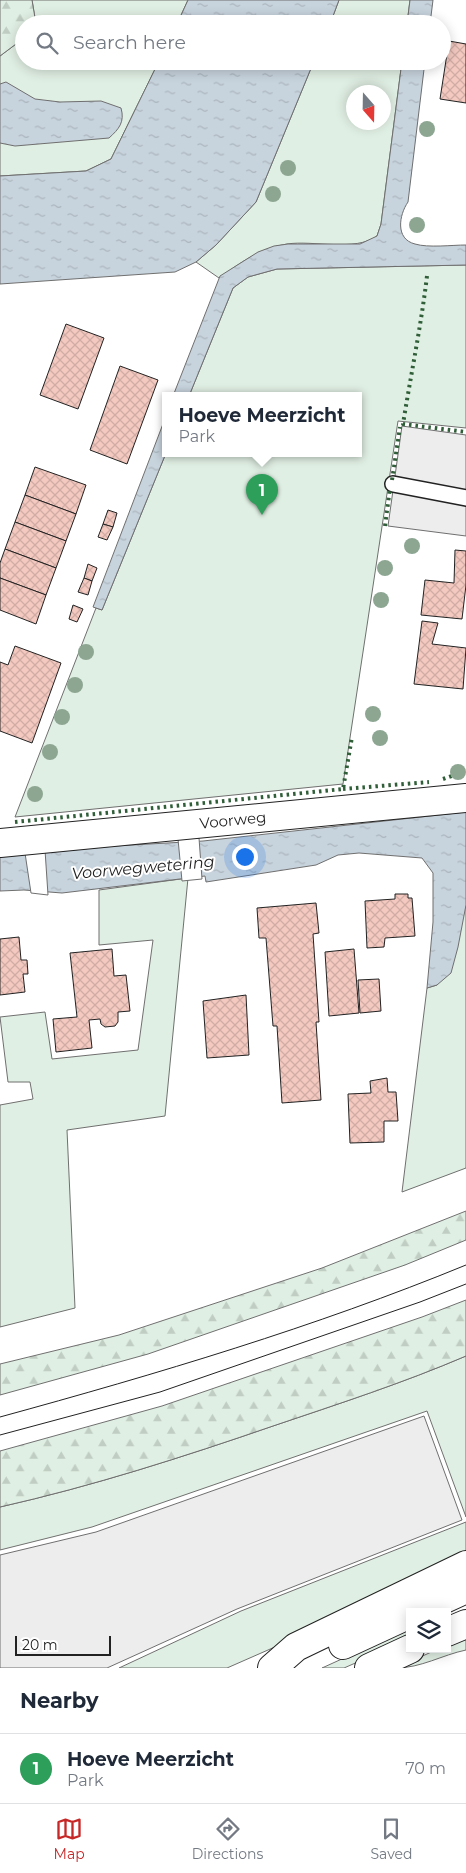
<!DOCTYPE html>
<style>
:root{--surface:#fff;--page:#f6f6f7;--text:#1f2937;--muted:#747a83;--line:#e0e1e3;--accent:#c62828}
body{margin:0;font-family:Montserrat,sans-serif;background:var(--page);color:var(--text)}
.controls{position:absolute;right:15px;bottom:15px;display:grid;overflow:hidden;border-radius:0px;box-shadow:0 2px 12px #0003}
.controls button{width:45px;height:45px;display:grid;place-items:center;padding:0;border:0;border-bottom:1px solid var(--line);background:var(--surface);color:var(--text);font:25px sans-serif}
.compass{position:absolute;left:346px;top:85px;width:45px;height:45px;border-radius:50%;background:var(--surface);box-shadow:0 2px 12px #0003;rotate:160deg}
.scale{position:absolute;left:15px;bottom:12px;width:96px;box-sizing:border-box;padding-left:5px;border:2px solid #222;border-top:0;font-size:14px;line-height:18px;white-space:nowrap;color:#222;-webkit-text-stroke:4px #fff;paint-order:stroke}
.you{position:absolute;left:244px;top:856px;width:18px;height:18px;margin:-12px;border:4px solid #fff;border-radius:50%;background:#1a73e8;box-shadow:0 0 0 8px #1a73e833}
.badge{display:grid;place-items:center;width:32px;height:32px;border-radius:50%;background:var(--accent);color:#fff;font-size:16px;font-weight:700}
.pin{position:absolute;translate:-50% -41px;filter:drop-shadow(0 1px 2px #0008)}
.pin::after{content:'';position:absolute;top:26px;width:18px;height:15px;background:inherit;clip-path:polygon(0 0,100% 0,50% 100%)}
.popup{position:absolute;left:162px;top:392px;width:200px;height:65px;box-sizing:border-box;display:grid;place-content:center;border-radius:0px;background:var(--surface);filter:drop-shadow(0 1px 4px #0005);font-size:16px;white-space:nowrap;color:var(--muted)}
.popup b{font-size:19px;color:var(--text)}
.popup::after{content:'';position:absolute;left:50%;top:100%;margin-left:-10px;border:10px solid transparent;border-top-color:var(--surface)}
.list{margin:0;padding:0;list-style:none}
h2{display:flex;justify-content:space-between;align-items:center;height:65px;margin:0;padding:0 20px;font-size:21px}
h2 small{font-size:16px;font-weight:400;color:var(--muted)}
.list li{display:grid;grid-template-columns:32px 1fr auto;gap:15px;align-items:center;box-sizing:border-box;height:70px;padding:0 20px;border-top:1px solid var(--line)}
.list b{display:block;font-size:19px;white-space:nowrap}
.list p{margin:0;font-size:16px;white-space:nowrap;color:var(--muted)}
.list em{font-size:16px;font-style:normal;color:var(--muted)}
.icon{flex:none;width:28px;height:28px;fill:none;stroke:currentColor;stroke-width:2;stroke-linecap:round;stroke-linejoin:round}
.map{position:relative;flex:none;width:466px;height:1668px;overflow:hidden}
.search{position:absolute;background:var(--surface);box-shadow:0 2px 12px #0003;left:15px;right:15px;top:15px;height:55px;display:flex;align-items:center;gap:12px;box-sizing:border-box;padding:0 18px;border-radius:28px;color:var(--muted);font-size:19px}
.sheet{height:135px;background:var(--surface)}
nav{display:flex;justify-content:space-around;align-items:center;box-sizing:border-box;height:70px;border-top:1px solid var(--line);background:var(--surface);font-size:14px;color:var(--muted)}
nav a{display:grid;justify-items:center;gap:2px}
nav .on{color:var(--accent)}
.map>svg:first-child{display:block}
</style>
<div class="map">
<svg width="466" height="1668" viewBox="0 0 466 1668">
<defs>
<pattern id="forest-firs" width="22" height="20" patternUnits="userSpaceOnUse" patternTransform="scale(1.25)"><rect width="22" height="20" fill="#e0efe3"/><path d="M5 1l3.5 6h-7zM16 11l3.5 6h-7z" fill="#c0cdc2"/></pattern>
<pattern id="water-ripples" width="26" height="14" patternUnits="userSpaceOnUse" patternTransform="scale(1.25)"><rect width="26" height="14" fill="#c7d3dd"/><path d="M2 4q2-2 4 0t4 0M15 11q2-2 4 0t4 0" fill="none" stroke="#abb5bd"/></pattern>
<pattern id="building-cross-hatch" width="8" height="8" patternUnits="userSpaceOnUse" patternTransform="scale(1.25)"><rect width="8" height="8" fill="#f3c9c0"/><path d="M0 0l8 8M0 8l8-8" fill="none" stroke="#d0aca5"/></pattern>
</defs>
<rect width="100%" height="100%" fill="#fff"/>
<g fill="#e0efe3" stroke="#6f6f6f" fill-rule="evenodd">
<path d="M 32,0 L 188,0 L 177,24 L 36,24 Z"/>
<path d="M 339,0 L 410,0 L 407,24 L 330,24 Z"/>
<path d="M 24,38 L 24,61 L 159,61 L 111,159 L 86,171 L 0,176 L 0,56 Z"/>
<path d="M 314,61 L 402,61 L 381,224 L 377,236 C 355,252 313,240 287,244 C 260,248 240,263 219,278 L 196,262 L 216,245 L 256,202 ZM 354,92 L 384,92 L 384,122 L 354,122 Z"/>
<path d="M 466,265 L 466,428 L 398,421 L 343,784 L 15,817 L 96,608 L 102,610 L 166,453 L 358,454 L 358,396 L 189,396 L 233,288 L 248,277 L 277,269 Z"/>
<path d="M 188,878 L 165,1116 L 67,1130 L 75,1308 L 0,1327 L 0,1105 L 33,1099 L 30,1082 L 8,1082 L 0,1017 L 45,1012 L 52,1059 L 138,1050 L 153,940 L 99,945 L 99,890 Z"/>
<path d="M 466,905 L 466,1168 L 402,1192 L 427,988 L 437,985 Z"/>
<path d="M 466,1356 L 466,1517 L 427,1411 L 92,1527 L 0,1550 L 0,1507 C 93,1486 183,1457 273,1426 C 338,1404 403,1383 466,1356 Z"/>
<path d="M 466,1522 L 466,1556 L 309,1632 L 227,1668 L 119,1668 L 241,1611 Z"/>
<path d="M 410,1628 L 410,1639 L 344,1668 L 322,1668 Z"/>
<path d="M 466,1639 L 466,1650 C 442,1655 421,1668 396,1668 L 438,1649 L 447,1649 L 447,1646 Z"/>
</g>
<g fill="url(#forest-firs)" stroke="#6f6f6f">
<path d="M 0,0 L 32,0 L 36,24 L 24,24 L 24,38 L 0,56 Z"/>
<path d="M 466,1211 L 466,1240 L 405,1265 L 148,1354 L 0,1395 L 0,1364 L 119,1335 L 322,1268 Z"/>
<path d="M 466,1300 L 466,1356 C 403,1383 338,1404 273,1426 C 183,1457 93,1486 0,1507 L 0,1451 L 162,1406 L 422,1317 Z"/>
</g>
<g fill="#ededed" stroke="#6f6f6f">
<path d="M 402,426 L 466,435 L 466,536 L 388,526 Z"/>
<path d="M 424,1416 L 462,1520 L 237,1609 L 107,1668 L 0,1668 L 0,1555 L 96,1532 Z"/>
</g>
<g fill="url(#water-ripples)" stroke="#6f6f6f">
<path d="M 188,0 L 339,0 L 330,24 L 177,24 Z"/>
<path d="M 410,0 L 433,0 L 430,24 L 407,24 Z"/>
<path d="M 159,61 L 314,61 L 256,202 L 216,245 L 196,262 L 175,272 L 0,284 L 0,176 L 86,171 L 111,159 Z"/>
<path d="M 402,61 L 425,61 L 408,202 C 399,215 395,239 415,244 C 428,248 452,245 466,245 L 466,265 L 277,269 L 248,277 L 233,288 L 189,396 L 173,396 L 220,276 L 258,252 L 274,246 L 288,244 L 360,244 L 377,236 L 381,224 Z"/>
<path d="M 6,82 L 35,99 L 60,102 L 101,101 L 121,108 C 125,122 119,129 109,138 L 15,146 L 0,143 L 0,84 Z"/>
<path d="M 166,416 L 166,453 L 102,610 L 93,607 Z"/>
<path d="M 466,812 L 466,905 L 458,947 L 451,973 L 437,985 L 427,988 L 433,922 L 433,873 L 422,858 L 359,853 L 338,855 L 316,865 L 206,882 L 205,876 L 62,893 L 24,890 L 0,891 L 0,857 L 114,846 L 203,841 Z"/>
</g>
<g fill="#fff" stroke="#6f6f6f">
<path d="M 199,838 L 202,879 L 182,881 L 178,839 Z"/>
<path d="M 45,850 L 48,895 L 31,893 L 25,853 Z"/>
</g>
<g fill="url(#building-cross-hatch)" stroke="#222">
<path d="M 449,41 L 466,44 L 466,103 L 440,99 Z"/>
<path d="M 66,324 L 104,338 L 78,409 L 40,395 Z"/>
<path d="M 120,366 L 158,380 L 127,464 L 90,450 Z"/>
<path d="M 35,467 L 86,485 L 76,514 L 25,495 Z"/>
<path d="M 25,495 L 76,514 L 66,541 L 15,522 Z"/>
<path d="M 108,510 L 117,513 L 113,527 L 103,524 Z"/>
<path d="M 15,522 L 66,541 L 56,568 L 5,549 Z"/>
<path d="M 103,524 L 113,527 L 107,540 L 98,537 Z"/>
<path d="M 5,549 L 56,568 L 46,595 L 0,578 L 0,563 Z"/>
<path d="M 455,550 L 466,551 L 466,585 L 462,619 L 421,615 L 425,580 L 454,583 Z"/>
<path d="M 88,564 L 97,568 L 92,581 L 84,578 Z"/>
<path d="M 0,578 L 46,595 L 36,624 L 0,610 Z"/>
<path d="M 84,578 L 92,581 L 88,595 L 78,592 Z"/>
<path d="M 73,605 L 83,609 L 77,622 L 69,619 Z"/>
<path d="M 422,621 L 438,623 L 432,644 L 466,648 L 463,689 L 414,684 Z"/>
<path d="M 15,646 L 61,663 L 32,743 L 0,731 L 0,662 L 8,665 Z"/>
<path d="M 395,894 L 408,894 L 408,898 L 412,898 L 415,936 L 385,938 L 384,947 L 367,948 L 365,901 L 395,899 Z"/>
<path d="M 316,903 L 319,933 L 313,934 L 319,1022 L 316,1022 L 321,1100 L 282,1103 L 277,1026 L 273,1026 L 266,938 L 259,938 L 257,908 Z"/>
<path d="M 19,937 L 21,960 L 27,960 L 28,974 L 23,974 L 25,992 L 0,995 L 0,939 Z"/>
<path d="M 112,949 L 114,976 L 126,975 L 130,1011 L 118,1012 L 118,1022 L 115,1026 L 105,1027 L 101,1024 L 100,1019 L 89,1020 L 92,1048 L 56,1052 L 53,1019 L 77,1017 L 70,953 Z"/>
<path d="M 354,949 L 359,1013 L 329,1016 L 325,952 Z"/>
<path d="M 379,979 L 381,1011 L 360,1013 L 358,980 Z"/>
<path d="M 246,995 L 249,1055 L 207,1058 L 203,1001 Z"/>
<path d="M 387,1078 L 388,1092 L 396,1092 L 398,1121 L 384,1121 L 384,1142 L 350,1143 L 348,1094 L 371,1093 L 370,1081 Z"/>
</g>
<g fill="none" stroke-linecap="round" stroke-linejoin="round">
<g stroke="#222" stroke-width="18">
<path id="lane" d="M 393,484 L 466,498"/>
</g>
<g stroke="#222" stroke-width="30">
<g id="street">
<path id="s1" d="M 0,843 L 466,798"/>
</g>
</g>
<g stroke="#222" stroke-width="30">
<g id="secondary">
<path d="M 416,1612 L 466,1589"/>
<path d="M 447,1632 L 466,1624"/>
<path d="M 343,1645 L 410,1614"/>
<path d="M 272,1668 L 296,1647 L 466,1565"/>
<path d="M 369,1668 L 410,1649"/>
</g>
</g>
<use href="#lane" stroke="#fff" stroke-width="15"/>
<use href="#street" stroke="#fff" stroke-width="28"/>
<use href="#secondary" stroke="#fff" stroke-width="28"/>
<g stroke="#222" stroke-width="1">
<path d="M 0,1417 C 157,1374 315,1327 466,1265"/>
<path d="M 0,1435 L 160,1392 L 420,1302 L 466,1284"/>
</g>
<g stroke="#2f5e38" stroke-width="4" stroke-dasharray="2.5 4" stroke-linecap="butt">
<path d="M 427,276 C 421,326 411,374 403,424 L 466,432"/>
<path d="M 392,480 L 400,427"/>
<path d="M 385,526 L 390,488"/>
<path d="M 443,779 L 466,771"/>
<path d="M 343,789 L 429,782"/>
<path d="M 15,822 L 343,789 L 352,737"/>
</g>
</g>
<g fill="#8da692">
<circle cx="427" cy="129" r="8"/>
<circle cx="288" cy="168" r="8"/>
<circle cx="273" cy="194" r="8"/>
<circle cx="417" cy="225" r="8"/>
<circle cx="412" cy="546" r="8"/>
<circle cx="385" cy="568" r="8"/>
<circle cx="381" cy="600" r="8"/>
<circle cx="86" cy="652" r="8"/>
<circle cx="75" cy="685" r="8"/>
<circle cx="373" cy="714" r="8"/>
<circle cx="62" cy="717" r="8"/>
<circle cx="380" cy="738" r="8"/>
<circle cx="50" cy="752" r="8"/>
<circle cx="458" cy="772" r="8"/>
<circle cx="35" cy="794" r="8"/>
</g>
<g text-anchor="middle" stroke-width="4" stroke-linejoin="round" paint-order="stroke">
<g font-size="15" fill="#222" stroke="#fff">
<text dy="5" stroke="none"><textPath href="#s1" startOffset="234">Voorweg</textPath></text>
</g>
<g font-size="16" font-style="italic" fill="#222" stroke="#fff">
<text transform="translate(143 867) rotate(-5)" y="6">Voorwegwetering</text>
</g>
</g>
</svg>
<div class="controls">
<button><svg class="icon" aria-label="layers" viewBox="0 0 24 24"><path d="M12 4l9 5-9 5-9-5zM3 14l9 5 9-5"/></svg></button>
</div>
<svg class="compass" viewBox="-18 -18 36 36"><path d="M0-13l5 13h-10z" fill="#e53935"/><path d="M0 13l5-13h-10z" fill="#747a83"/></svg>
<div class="scale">20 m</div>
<div class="you"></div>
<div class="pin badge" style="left:262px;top:515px;background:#2e9e5b">1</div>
<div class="popup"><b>Hoeve Meerzicht</b>Park</div>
<div class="search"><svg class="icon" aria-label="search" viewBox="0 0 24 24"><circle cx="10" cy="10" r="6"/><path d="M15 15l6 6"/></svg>Search here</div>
</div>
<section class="sheet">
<h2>Nearby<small></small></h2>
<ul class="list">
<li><span class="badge" style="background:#2e9e5b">1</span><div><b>Hoeve Meerzicht</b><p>Park</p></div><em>70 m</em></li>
</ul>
</section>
<nav>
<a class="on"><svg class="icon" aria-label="map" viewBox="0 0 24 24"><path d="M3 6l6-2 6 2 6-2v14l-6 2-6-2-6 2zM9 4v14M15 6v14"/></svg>Map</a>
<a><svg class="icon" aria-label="directions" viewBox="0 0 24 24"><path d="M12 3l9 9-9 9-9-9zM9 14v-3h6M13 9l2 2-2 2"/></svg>Directions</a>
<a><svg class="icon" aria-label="saved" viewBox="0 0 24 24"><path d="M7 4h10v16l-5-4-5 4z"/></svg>Saved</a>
</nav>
